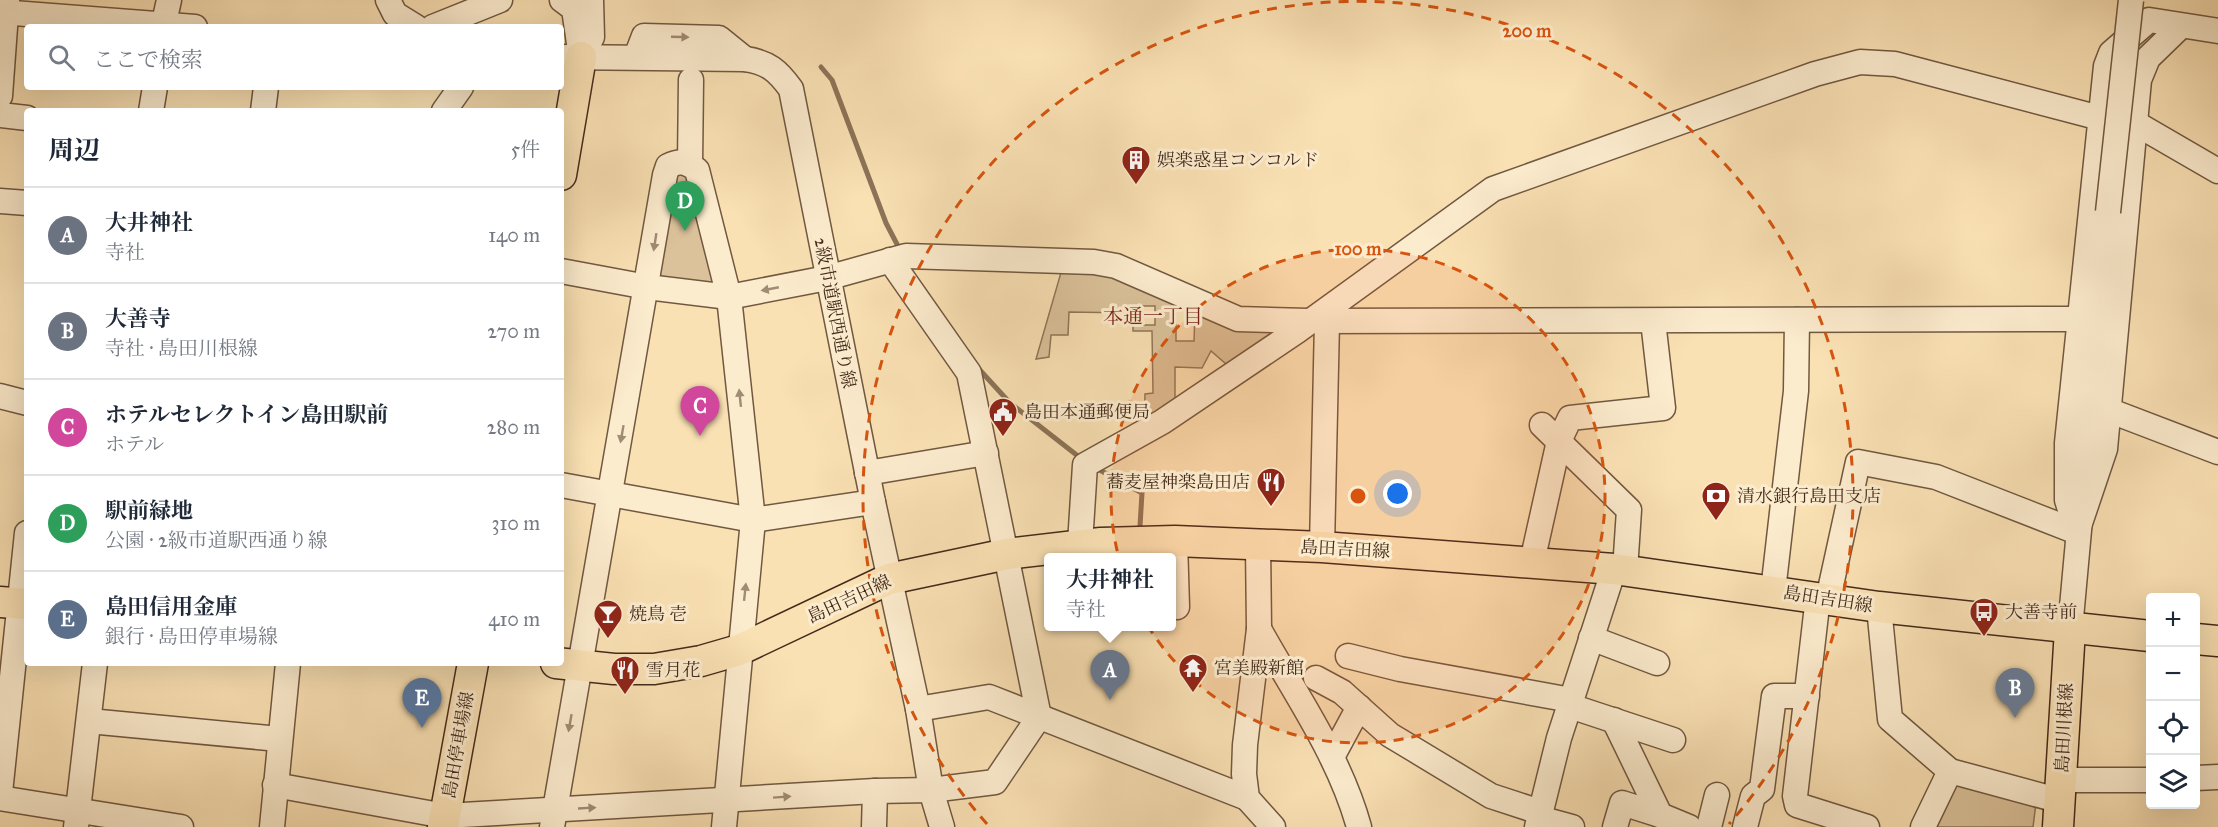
<!DOCTYPE html>
<html lang="ja">
<meta charset="utf-8">
<style>
:root{--surface:#fff;--page:#f6f6f7;--text:#1f2937;--muted:#747a83;--line:#e0e1e3;--accent:#b45309}
body{margin:0;font-family:"IM FELL Great Primer","Noto Serif JP",serif;background:var(--page);color:var(--text)}
.controls{position:absolute;right:18px;bottom:18px;display:grid;overflow:hidden;border-radius:6px;box-shadow:0 6px 24px #0002}
.controls button{width:54px;height:54px;display:grid;place-items:center;padding:0;border:0;border-bottom:2px solid var(--line);background:var(--surface);color:var(--text);font:30px sans-serif}
.you{position:absolute;left:1398px;top:494px;width:21px;height:21px;margin:-15px;border:4px solid #fff;border-radius:50%;background:#1a73e8;box-shadow:0 0 0 9px #1a73e833}
.badge{display:grid;place-items:center;width:39px;height:39px;border-radius:50%;background:var(--accent);color:#fff;font-size:20px;font-weight:700}
.pin{position:absolute;translate:-50% -50px;filter:drop-shadow(0 2px 3px #0008)}
.pin::after{content:'';position:absolute;top:32px;width:21px;height:18px;background:inherit;clip-path:polygon(0 0,100% 0,50% 100%)}
.popup{position:absolute;left:1044px;top:553px;width:132px;height:78px;box-sizing:border-box;display:grid;place-content:center;border-radius:6px;background:var(--surface);filter:drop-shadow(0 2px 4px #0005);font-size:20px;white-space:nowrap;color:var(--muted)}
.popup b{font-size:22px;color:var(--text)}
.popup::after{content:'';position:absolute;left:50%;top:100%;margin-left:-12px;border:12px solid transparent;border-top-color:var(--surface)}
.list{margin:0;padding:0;list-style:none}
h2{display:flex;justify-content:space-between;align-items:center;height:78px;margin:0;padding:0 24px;font-size:26px}
h2 small{font-size:20px;font-weight:400;color:var(--muted)}
.list li{display:grid;grid-template-columns:39px 1fr auto;gap:18px;align-items:center;box-sizing:border-box;height:96px;padding:0 24px;border-top:2px solid var(--line)}
.list b{display:block;font-size:22px;white-space:nowrap}
.list p{margin:0;font-size:20px;white-space:nowrap;color:var(--muted)}
.list em{font-size:20px;font-style:normal;color:var(--muted)}
.icon{flex:none;width:33px;height:33px;fill:none;stroke:currentColor;stroke-width:2;stroke-linecap:round;stroke-linejoin:round}
.map{position:relative;flex:none;width:2218px;height:827px;overflow:hidden}
.search{position:absolute;background:var(--surface);box-shadow:0 6px 24px #0002;left:24px;top:24px;width:540px;height:66px;display:flex;align-items:center;gap:15px;box-sizing:border-box;padding:0 21px;border-radius:6px;color:var(--muted);font-size:22px}
.panel{position:absolute;background:var(--surface);box-shadow:0 6px 24px #0002;left:24px;top:108px;width:540px;height:558px;border-radius:6px}
.map>svg:first-child{display:block}
</style>
<div class="map">
<svg width="2218" height="827" viewBox="0 0 2218 827">
<rect width="100%" height="100%" fill="#fae1b4"/>
<filter id="stains"><feTurbulence type="fractalNoise" baseFrequency=".00333" numOctaves="4"/><feColorMatrix values="0 0 0 0 .2 0 0 0 0 .09 0 0 0 0 .02 0 0 0 .5 -.17"/></filter>
<radialGradient id="worn" r=".72"><stop offset=".6" stop-color="#630" stop-opacity="0"/><stop offset="1" stop-color="#630" stop-opacity=".3"/></radialGradient>
<g fill="#dbc29a" stroke="#8f765a" stroke-width="1.5">
<path d="M 687,170 L 721,281 L 713,292 L 657,285 L 671,176 Z"/>
<path d="M 1062,269 L 1117,275 L 1176,305 L 1176,341 L 1194,341 L 1195,312 C 1228,329 1251,331 1288,333 L 1233,370 L 1211,351 L 1202,368 L 1175,367 L 1175,408 L 1144,428 L 1145,394 L 1153,393 L 1152,331 L 1133,331 L 1133,325 L 1155,325 L 1155,306 L 1129,306 L 1129,313 L 1069,312 L 1068,335 L 1051,335 L 1049,357 L 1036,359 Z"/>
<path d="M 1954,781 L 2036,803 L 2033,827 L 1934,827 Z"/>
</g>
<g fill="none" stroke-linecap="round" stroke-linejoin="round">
<g stroke="#8c7358" stroke-width="5">
<path d="M 821,67 L 832,80 L 886,223 L 900,250"/>
<path d="M 978,368 L 1010,403 L 1083,460"/>
<path d="M 1096,468 L 1142,493 L 1140,526"/>
</g>
<g stroke="#715841" stroke-width="27">
<g id="minor">
<path d="M 388,0 L 395,14 L 416,27"/>
<path d="M 562,0 L 574,9 L 581,57"/>
<path d="M 0,12 L 195,27"/>
<path d="M 163,27 L 169,0"/>
<path d="M 433,27 L 500,0"/>
<path d="M 561,57 L 745,59 C 768,62 778,71 791,89 L 873,502 L 918,709 L 931,790 L 942,827"/>
<path d="M 581,57 L 592,37 L 591,0"/>
<path d="M 636,57 L 644,36 L 719,38 L 745,59"/>
<path d="M 0,96 L 7,0"/>
<path d="M 151,111 L 155,87"/>
<path d="M 263,111 L 266,87"/>
<path d="M 444,111 L 461,87"/>
<path d="M 0,115 L 27,118"/>
<path d="M 690,164 L 691,80"/>
<path d="M 0,201 L 27,203"/>
<path d="M 561,271 L 647,287 L 729,297 L 827,278 L 906,256 L 1094,262 L 1116,266 L 1238,319 L 1308,321 L 2078,319"/>
<path d="M 0,396 L 27,403"/>
<path d="M 2108,410 L 2218,452"/>
<path d="M 1542,425 L 1629,510 L 1625,570"/>
<path d="M 867,473 L 986,453"/>
<path d="M 561,485 L 753,520 L 873,502"/>
<path d="M 2077,532 L 2067,500 L 2067,443 L 2106,66 L 2111,53 L 2149,20 L 2218,31"/>
<path d="M 2077,532 L 2105,449 L 2139,80 L 2148,58 L 2181,26"/>
<path d="M 1175,541 L 1177,607"/>
<path d="M 1080,544 L 1085,465 L 1162,422 L 1297,331 L 1493,189 L 1815,74 L 1860,62 L 1895,64 L 2100,118 L 2135,123 L 2218,171"/>
<path d="M 1258,545 L 1259,629 L 1245,745 L 1244,774 L 1247,798 L 1273,827"/>
<path d="M 1322,547 L 1327,321"/>
<path d="M 1532,562 L 1559,441 L 1570,418 L 1663,408 L 1653,321"/>
<path d="M 1773,591 L 1796,391 L 1797,320"/>
<path d="M 1818,597 L 1795,796 L 1797,805 L 1867,827"/>
<path d="M 1828,599 L 1858,462 L 1936,477 L 2077,532"/>
<path d="M 1879,607 L 1890,719 L 1950,771"/>
<path d="M 1259,629 C 1295,694 1339,755 1359,827"/>
<path d="M 2070,629 L 2108,212"/>
<path d="M 1591,638 L 1657,663"/>
<path d="M 1348,656 L 1400,669 L 1571,700"/>
<path d="M 1316,678 L 1342,692 L 1390,735 L 1415,750 L 1491,796 L 1540,812"/>
<path d="M 1570,706 L 1673,740"/>
<path d="M 918,709 L 989,697 L 1247,798"/>
<path d="M 1614,720 L 1660,815 L 1689,827"/>
<path d="M 89,721 L 279,739"/>
<path d="M 1332,757 L 1359,707"/>
<path d="M 2196,778 L 2218,777"/>
<path d="M 2061,780 L 2150,780"/>
<path d="M 275,785 L 445,816 L 875,791 L 931,790 L 995,782 L 1039,717 L 969,373 L 890,260"/>
<path d="M 0,793 L 27,533"/>
<path d="M 0,798 L 181,827"/>
<path d="M 1539,818 L 1572,827"/>
<path d="M 76,827 L 95,663"/>
<path d="M 272,827 L 288,663"/>
<path d="M 552,827 L 665,175 L 668,166 C 680,160 687,162 697,170 L 729,297 L 753,520 L 724,827"/>
<path d="M 874,827 L 875,791"/>
<path d="M 1537,827 L 1559,738 L 1614,569"/>
<path d="M 1615,827 L 1622,803 L 1660,815"/>
<path d="M 1709,827 L 1717,795"/>
<path d="M 1745,827 L 1753,796 L 1762,789 L 1774,696 L 1807,696"/>
<path d="M 1923,827 L 1950,771 L 2061,801"/>
</g>
</g>
<g stroke="#432a1b" stroke-width="33">
<g id="major">
<path d="M 561,175 L 581,57"/>
<path d="M 0,602 L 27,604"/>
<path d="M 2196,639 L 2218,641"/>
<path d="M 556,663 L 614,669 L 654,669 L 701,661 L 739,650 L 889,579 L 1007,554 L 1101,543 L 1175,541 L 1322,547 L 1614,569 L 1879,607 L 2150,636"/>
<path d="M 443,827 L 473,663"/>
<path d="M 2058,827 L 2070,629"/>
</g>
</g>
<use href="#minor" stroke="#fcecce" stroke-width="24"/>
<use href="#major" stroke="#fae1b4" stroke-width="30"/>
<g stroke="#715841" stroke-width="27" stroke-linecap="butt">
<path id="minor-bridge" d="M 2108,212 L 2131,0"/>
</g>
<use href="#minor-bridge" stroke="#fcecce" stroke-width="24"/>
</g>
<defs><path id="oneway-solid" d="M-6-.8H1V-3.2L6.5 0L1 3.2V.8H-6Z" transform="scale(1.5)"/></defs>
<g fill="#a08b74">
<use href="#oneway-solid" transform="translate(680 37) rotate(2)"/>
<use href="#oneway-solid" transform="translate(655 242) rotate(99)"/>
<use href="#oneway-solid" transform="translate(770 289) rotate(169)"/>
<use href="#oneway-solid" transform="translate(740 398) rotate(-96)"/>
<use href="#oneway-solid" transform="translate(622 434) rotate(100)"/>
<use href="#oneway-solid" transform="translate(745 592) rotate(-84)"/>
<use href="#oneway-solid" transform="translate(570 723) rotate(100)"/>
<use href="#oneway-solid" transform="translate(782 797) rotate(-4)"/>
<use href="#oneway-solid" transform="translate(587 808) rotate(-3)"/>
</g>
<circle cx="1358" cy="496" r="247" fill="#d8540e" fill-opacity=".12"/>
<g fill="none" stroke="#d8540e" stroke-width="3" stroke-dasharray="10 8">
<circle cx="1358" cy="496" r="247"/>
<path d="M987 824A495 495 0 1 1 1729 824"/>
</g>
<defs>
<g id="building-pin" transform="scale(1.5)"><path d="M0 17L-7.5 6A9.5 9.5 0 1 1 7.5 6Z" fill="#8f2418" stroke="#fcecce"/><path d="M-4-6H4V6H1V3H-1V6H-4ZM-2.5-4.3h1.7v1.8h-1.7ZM.8-4.3h1.7v1.8H.8ZM-2.5-1h1.7V.8h-1.7ZM.8-1h1.7V.8H.8Z" fill="#fff"/></g>
<g id="civic-pin" transform="scale(1.5)"><path d="M0 17L-7.5 6A9.5 9.5 0 1 1 7.5 6Z" fill="#8f2418" stroke="#fcecce"/><path d="M-.6-6.5H3V-4.5H.6V-3L4-1V1h2V6H-6V1h2V-1L-.6-3ZM-1.2 2.5V6h2.4V2.5Z" fill="#fff"/></g>
<g id="restaurant-pin" transform="scale(1.5)"><path d="M0 17L-7.5 6A9.5 9.5 0 1 1 7.5 6Z" fill="#8f2418" stroke="#fcecce"/><path d="M-5-6h1v4h1v-4h1v4h1v-4h1v5L-1.5 .5V6h-2V.5L-5-1ZM5-6V6H3V1.5H1.5Q1.5-4 5-6Z" fill="#fff"/></g>
<g id="bank-pin" transform="scale(1.5)"><path d="M0 17L-7.5 6A9.5 9.5 0 1 1 7.5 6Z" fill="#8f2418" stroke="#fcecce"/><path d="M-6-4H6V4H-6ZM0-2.3a2.3 2.3 0 1 0 0 4.6a2.3 2.3 0 1 0 0-4.6Z" fill="#fff"/></g>
<g id="bus-pin" transform="scale(1.5)"><path d="M0 17L-7.5 6A9.5 9.5 0 1 1 7.5 6Z" fill="#8f2418" stroke="#fcecce"/><path d="M-5-6H5V4H4V6H2V4H-2V6H-4V4H-5ZM-3.5-4V0h7V-4ZM-3.5 1.2v1.5H-2V1.2ZM2 1.2v1.5H3.5V1.2Z" fill="#fff"/></g>
<g id="bar-pin" transform="scale(1.5)"><path d="M0 17L-7.5 6A9.5 9.5 0 1 1 7.5 6Z" fill="#8f2418" stroke="#fcecce"/><path d="M-6-5H6L.8 .8V4.5H3.5V6h-7V4.5H-.8V.8Z" fill="#fff"/></g>
<g id="temple-pin" transform="scale(1.5)"><path d="M0 17L-7.5 6A9.5 9.5 0 1 1 7.5 6Z" fill="#8f2418" stroke="#fcecce"/><path d="M0-6L5-2H3V0L6.5 2.5H4V6H1.5V3h-3V6H-4V2.5H-6.5L-3 0V-2H-5Z" fill="#fff"/></g>
</defs>
<g fill-rule="evenodd">
<use href="#building-pin" x="1136" y="160"/>
<use href="#civic-pin" x="1003" y="412"/>
<use href="#restaurant-pin" x="1271" y="482"/>
<use href="#bank-pin" x="1716" y="496"/>
<use href="#bus-pin" x="1984" y="612"/>
<use href="#bar-pin" x="608" y="614"/>
<use href="#temple-pin" x="1193" y="668"/>
<use href="#restaurant-pin" x="625" y="670"/>
</g>
<g text-anchor="middle" stroke-width="6" stroke-linejoin="round" paint-order="stroke">
<g font-size="18" fill="#432a1b" stroke="#fcecce" text-anchor="start">
<text x="1157" y="166">娯楽惑星コンコルド</text>
<text x="1024" y="418">島田本通郵便局</text>
<text x="1250" y="488" text-anchor="end">蕎麦屋神楽島田店</text>
<text x="1737" y="502">清水銀行島田支店</text>
<text x="2005" y="618">大善寺前</text>
<text x="629" y="620">焼鳥 壱</text>
<text x="1214" y="674">宮美殿新館</text>
<text x="646" y="676">雪月花</text>
</g>
<g font-size="18" fill="#432a1b" stroke="#fcecce">
<text transform="translate(835 313) rotate(79)" y="6">2級市道駅西通り線</text>
<text transform="translate(1345 549) rotate(3)" y="6">島田吉田線</text>
<text transform="translate(849 599) rotate(-25)" y="6">島田吉田線</text>
<text transform="translate(1828 599) rotate(9)" y="6">島田吉田線</text>
<text transform="translate(2064 728) rotate(-87)" y="6">島田川根線</text>
<text transform="translate(458 745) rotate(-80)" y="6">島田停車場線</text>
</g>
<g font-size="20" fill="#7a1f14" stroke="#fcecce">
<text x="1153" y="323">本通一丁目</text>
</g>
</g>
<circle cx="1358" cy="496" r="9" fill="#d8540e" stroke="#fcecce" stroke-width="3"/>
<g font-size="18" text-anchor="middle" font-weight="bold" fill="#d8540e" stroke="#fcecce" stroke-width="6" stroke-linejoin="round" paint-order="stroke">
<text x="1527" y="37">200 m</text>
<text x="1358" y="255">100 m</text>
</g>
<rect width="100%" height="100%" filter="url(#stains)"/>
<rect width="100%" height="100%" fill="url(#worn)"/>
</svg>
<div class="controls">
<button>+</button>
<button>−</button>
<button><svg class="icon" aria-label="locate" viewBox="0 0 24 24"><circle cx="12" cy="12" r="6"/><path d="M12 2v4M12 18v4M2 12h4M18 12h4"/></svg></button>
<button><svg class="icon" aria-label="layers" viewBox="0 0 24 24"><path d="M12 4l9 5-9 5-9-5zM3 14l9 5 9-5"/></svg></button>
</div>
<div class="you"></div>
<div class="pin badge" style="left:1110px;top:700px;background:#6b7280">A</div>
<div class="popup"><b>大井神社</b>寺社</div>
<div class="pin badge" style="left:2015px;top:718px;background:#6b7280">B</div>
<div class="pin badge" style="left:700px;top:436px;background:#d1479c">C</div>
<div class="pin badge" style="left:685px;top:231px;background:#2e9e5b">D</div>
<div class="pin badge" style="left:422px;top:728px;background:#5c6f8a">E</div>
<div class="search"><svg class="icon" aria-label="search" viewBox="0 0 24 24"><circle cx="10" cy="10" r="6"/><path d="M15 15l6 6"/></svg>ここで検索</div>
<section class="panel">
<h2>周辺<small>5件</small></h2>
<ul class="list">
<li><span class="badge" style="background:#6b7280">A</span><div><b>大井神社</b><p>寺社</p></div><em>140 m</em></li>
<li><span class="badge" style="background:#6b7280">B</span><div><b>大善寺</b><p>寺社 · 島田川根線</p></div><em>270 m</em></li>
<li><span class="badge" style="background:#d1479c">C</span><div><b>ホテルセレクトイン島田駅前</b><p>ホテル</p></div><em>280 m</em></li>
<li><span class="badge" style="background:#2e9e5b">D</span><div><b>駅前緑地</b><p>公園 · 2級市道駅西通り線</p></div><em>310 m</em></li>
<li><span class="badge" style="background:#5c6f8a">E</span><div><b>島田信用金庫</b><p>銀行 · 島田停車場線</p></div><em>410 m</em></li>
</ul>
</section>
</div>
